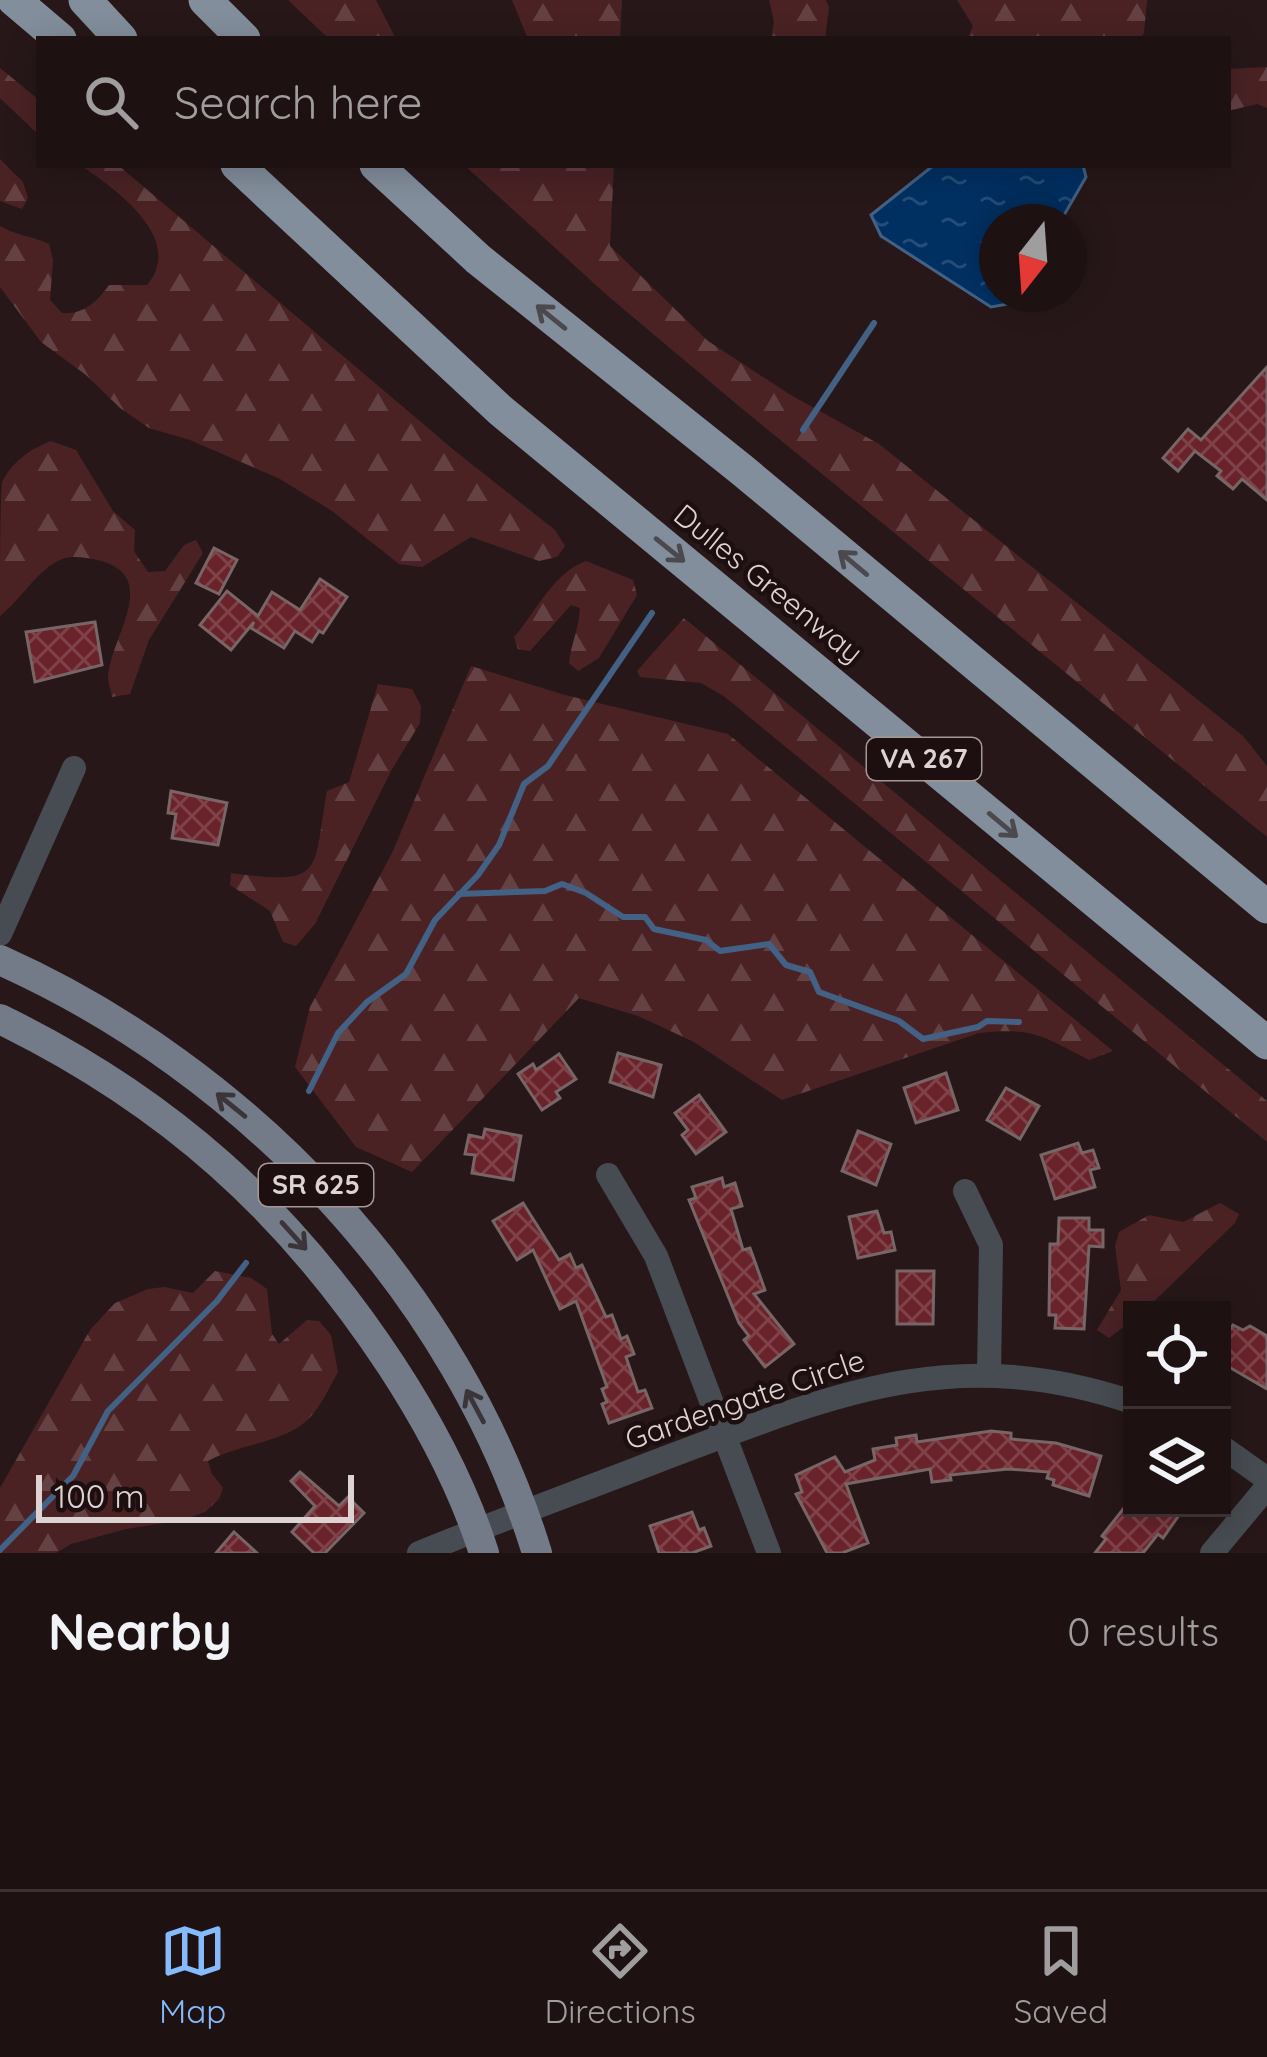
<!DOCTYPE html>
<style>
:root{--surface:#1d1112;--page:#2a1f20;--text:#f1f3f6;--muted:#a09d9f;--line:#3b3132;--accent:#86bbfb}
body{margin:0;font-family:Quicksand,sans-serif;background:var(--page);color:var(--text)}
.controls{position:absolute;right:36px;bottom:36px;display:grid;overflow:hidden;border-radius:0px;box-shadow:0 6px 30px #0003}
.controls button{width:108px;height:108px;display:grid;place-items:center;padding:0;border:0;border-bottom:3px solid var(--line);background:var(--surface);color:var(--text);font:60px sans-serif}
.compass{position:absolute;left:979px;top:204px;width:108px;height:108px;border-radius:50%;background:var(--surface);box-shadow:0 6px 30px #0003;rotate:197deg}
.scale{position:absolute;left:36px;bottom:30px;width:318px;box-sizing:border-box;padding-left:12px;border:6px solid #ded3d3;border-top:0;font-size:33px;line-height:42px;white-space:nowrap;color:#ded3d3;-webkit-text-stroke:9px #1d0e0f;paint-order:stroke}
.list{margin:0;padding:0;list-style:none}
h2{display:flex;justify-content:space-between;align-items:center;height:156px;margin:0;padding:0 48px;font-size:51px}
h2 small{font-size:39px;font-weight:400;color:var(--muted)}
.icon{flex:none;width:66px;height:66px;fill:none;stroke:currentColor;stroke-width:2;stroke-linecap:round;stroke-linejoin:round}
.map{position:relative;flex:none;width:1267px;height:1553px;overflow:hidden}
.search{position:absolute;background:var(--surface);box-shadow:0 6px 30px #0003;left:36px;right:36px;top:36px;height:132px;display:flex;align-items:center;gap:30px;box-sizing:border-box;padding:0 42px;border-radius:0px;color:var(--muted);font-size:45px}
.sheet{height:336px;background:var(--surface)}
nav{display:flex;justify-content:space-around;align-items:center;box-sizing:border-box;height:168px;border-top:3px solid var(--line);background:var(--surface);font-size:33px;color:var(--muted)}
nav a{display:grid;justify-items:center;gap:6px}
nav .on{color:var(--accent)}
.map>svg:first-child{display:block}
</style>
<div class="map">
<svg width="1267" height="1553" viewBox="0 0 1267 1553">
<defs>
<pattern id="forest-firs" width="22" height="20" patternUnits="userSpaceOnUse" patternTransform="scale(3)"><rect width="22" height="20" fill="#4a2224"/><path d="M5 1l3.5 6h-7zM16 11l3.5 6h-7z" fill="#644143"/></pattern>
<pattern id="water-ripples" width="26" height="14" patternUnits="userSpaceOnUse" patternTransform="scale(3)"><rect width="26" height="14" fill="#003062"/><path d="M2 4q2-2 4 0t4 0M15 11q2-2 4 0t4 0" fill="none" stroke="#254d78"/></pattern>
<pattern id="building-cross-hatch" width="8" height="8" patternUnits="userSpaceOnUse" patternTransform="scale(3)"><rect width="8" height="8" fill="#6a232b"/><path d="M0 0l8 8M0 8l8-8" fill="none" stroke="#7f4249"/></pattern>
</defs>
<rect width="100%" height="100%" fill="#271718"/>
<g fill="url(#forest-firs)">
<path d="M 288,0 L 376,0 L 396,39 L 329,39 Z"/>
<path d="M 512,0 L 622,0 L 620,39 L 528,39 Z"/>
<path d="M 769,0 L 826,0 L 829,8 L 825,39 L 771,39 L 774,22 Z"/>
<path d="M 957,0 L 1147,0 L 1144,33 L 1140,39 L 967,39 L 973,26 Z"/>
<path d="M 1267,67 L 1267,108 L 1257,104 L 1228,111 L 1228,69 Z"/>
<path d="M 0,68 L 39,100 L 39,135 L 0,98 Z"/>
<path d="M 0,159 L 23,182 L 28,198 L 22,209 L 0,201 Z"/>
<path d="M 80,165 L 118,165 L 455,451 L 555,530 L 565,546 L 557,557 L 539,561 L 471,537 L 422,567 L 399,564 L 332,511 L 280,479 L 190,440 L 149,428 L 120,408 L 86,375 L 41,342 L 0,287 L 0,226 C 15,235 32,236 49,244 L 53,260 L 50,300 L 62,313 C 83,315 97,302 109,285 L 147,285 C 186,239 116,189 80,165 Z"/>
<path d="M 464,165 L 614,165 L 610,246 L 708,341 L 789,394 L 879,444 L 1243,736 L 1267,766 L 1267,837 L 740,407 L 608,296 Z"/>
<path d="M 51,441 L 76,450 L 113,511 L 135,530 L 134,551 L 148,572 L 165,571 L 184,545 L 196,540 L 203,553 L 149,640 L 130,694 L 112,697 C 112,695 108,681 108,679 C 108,640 164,576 98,560 C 87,558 73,555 62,559 C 37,569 21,600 0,616 C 0,590 0,501 2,483 C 10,463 32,448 51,441 Z"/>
<path d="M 586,561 L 633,580 L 637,595 L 599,658 L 578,671 L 569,663 C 571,644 579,628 580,608 L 571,605 L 530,651 L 518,649 L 514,637 C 536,612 554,572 586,561 Z"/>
<path d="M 684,618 L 1267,1101 L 1267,1142 L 725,697 L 701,683 L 640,677 L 637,671 Z"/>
<path d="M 471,666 L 565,695 L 728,734 L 1113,1051 L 1089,1060 C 1043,1036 1032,1027 979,1033 L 782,1100 L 694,1042 L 638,1016 L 579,998 L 412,1172 L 356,1147 L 295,1067 L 310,1007 L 392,853 Z"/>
<path d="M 378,684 L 412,689 L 421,706 L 420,723 L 391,771 L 315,924 L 296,946 L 283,942 L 270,911 L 230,885 L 231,873 C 327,886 312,873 327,791 L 349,782 Z"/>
<path d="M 1220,1203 L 1239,1214 L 1235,1223 L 1145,1310 L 1132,1310 L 1132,1321 L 1109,1338 L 1097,1330 L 1121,1290 L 1115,1246 L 1119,1232 L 1149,1215 L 1183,1222 Z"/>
<path d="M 215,1271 L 251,1278 L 267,1289 L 272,1334 L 279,1344 L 307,1320 L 319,1321 L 331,1335 L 338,1372 C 330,1386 323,1402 313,1414 C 290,1443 240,1443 208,1461 L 212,1474 L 223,1488 L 219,1499 L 205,1512 L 183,1520 L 126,1529 L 71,1544 L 56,1553 L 0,1553 L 0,1488 L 90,1330 L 115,1303 L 148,1289 L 164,1287 L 193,1293 Z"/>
</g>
<path fill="url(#water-ripples)" stroke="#436184" stroke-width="3" d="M 934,165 L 1083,165 L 1086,177 L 1060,222 L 997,222 L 997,294 L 1019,294 L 1014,303 L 991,307 L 881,236 L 871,215 Z"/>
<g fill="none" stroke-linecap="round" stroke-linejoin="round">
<g stroke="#436184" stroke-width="6">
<path d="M 803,430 L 874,323"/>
<path d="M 459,894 L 545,891 L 562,884 L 586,893 L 623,917 L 645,917 L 654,929 L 706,940 L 720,951 L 769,944 L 786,965 L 810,972 L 819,992 L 899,1021 L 923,1039 L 978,1027 L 987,1021 L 1019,1022"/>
<path d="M 309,1091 L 338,1033 L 367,1002 L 406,974 L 435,920 L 478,875 L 499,845 L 524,784 L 548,766 L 652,613"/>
<path d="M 0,1550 L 73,1476 L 108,1411 L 217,1301 L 246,1263"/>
</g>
</g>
<g fill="url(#building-cross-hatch)" stroke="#786565" stroke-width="3">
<path d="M 1267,367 L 1267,500 L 1242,479 L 1233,489 L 1217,476 L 1221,471 L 1195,451 L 1178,471 L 1163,458 L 1188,429 L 1201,440 Z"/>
<path d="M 214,548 L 237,560 L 219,594 L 196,583 Z"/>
<path d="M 320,579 L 347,597 L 323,633 L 319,631 L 312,642 L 295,631 L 284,648 L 251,628 L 254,622 L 231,650 L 200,625 L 227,591 L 258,616 L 272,592 L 300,610 Z"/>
<path d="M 95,622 L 102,665 L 35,682 L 26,632 Z"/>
<path d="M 171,791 L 227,803 L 218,845 L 172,838 L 176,814 L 168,813 Z"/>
<path d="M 618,1053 L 661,1065 L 653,1097 L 610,1082 Z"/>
<path d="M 559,1054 L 576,1079 L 556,1092 L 560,1098 L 542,1110 L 518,1074 L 533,1064 L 536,1070 Z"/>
<path d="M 946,1073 L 958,1110 L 916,1123 L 904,1088 Z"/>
<path d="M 1006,1088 L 1039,1106 L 1020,1139 L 987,1120 Z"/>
<path d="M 699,1095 L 726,1132 L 696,1154 L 682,1135 L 688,1130 L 675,1113 Z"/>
<path d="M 485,1129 L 521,1136 L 513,1180 L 472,1173 L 475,1155 L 465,1154 L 469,1135 L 483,1138 Z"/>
<path d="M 858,1131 L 891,1144 L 876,1185 L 842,1171 Z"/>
<path d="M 1078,1143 L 1082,1153 L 1093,1150 L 1099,1168 L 1090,1170 L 1095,1187 L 1055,1199 L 1041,1155 Z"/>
<path d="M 722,1178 L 724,1187 L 735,1183 L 742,1206 L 731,1209 L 743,1250 L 750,1248 L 765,1290 L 754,1294 L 794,1344 L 765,1367 L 744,1340 L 749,1336 L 739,1323 L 689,1200 L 696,1198 L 692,1187 Z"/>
<path d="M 523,1203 L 559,1260 L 570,1254 L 576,1268 L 582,1265 L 606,1317 L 612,1315 L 621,1339 L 627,1336 L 634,1354 L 626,1357 L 638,1392 L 645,1390 L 652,1408 L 609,1423 L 602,1404 L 607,1402 L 602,1389 L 607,1387 L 576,1301 L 560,1309 L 533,1250 L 517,1260 L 493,1221 Z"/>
<path d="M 877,1211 L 884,1233 L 891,1232 L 895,1250 L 858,1258 L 849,1217 Z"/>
<path d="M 1059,1218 L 1089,1218 L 1089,1230 L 1103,1230 L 1103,1247 L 1089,1246 L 1084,1329 L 1055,1328 L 1056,1315 L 1049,1315 L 1050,1244 L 1058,1244 Z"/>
<path d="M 897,1271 L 934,1271 L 933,1324 L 897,1324 Z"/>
<path d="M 1233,1325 L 1243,1330 L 1250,1326 L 1267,1336 L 1267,1389 L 1222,1363 L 1222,1326 L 1229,1331 Z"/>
<path d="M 991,1431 L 1011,1433 L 1011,1439 L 1056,1443 L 1101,1456 L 1089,1496 L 1053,1485 L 1054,1480 L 1047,1478 L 1049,1472 L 1008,1469 L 950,1475 L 951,1480 L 932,1482 L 930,1469 L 846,1484 L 868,1543 L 842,1553 L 827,1553 L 796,1494 L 802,1492 L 796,1475 L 835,1457 L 845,1472 L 875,1460 L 873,1449 L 897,1445 L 896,1438 L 916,1435 L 917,1442 Z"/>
<path d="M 300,1472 L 339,1506 L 348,1497 L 364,1513 L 325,1553 L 314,1553 L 292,1532 L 315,1506 L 291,1481 Z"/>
<path d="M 1124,1508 L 1184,1508 L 1163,1538 L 1158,1534 L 1143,1553 L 1095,1553 L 1106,1539 L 1102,1536 Z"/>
<path d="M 692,1512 L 699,1530 L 704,1528 L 711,1546 L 692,1553 L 659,1553 L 650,1526 Z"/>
<path d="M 234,1532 L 257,1553 L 216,1553 Z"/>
</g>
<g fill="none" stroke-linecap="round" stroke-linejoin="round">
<g stroke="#474c52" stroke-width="24">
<path d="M 0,934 L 74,768"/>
<path d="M 608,1175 L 656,1256 L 769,1553"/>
<path d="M 965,1191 L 991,1245 L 989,1374"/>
<path d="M 1222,1447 L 1267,1479"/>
<path d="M 419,1553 C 500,1520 583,1490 665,1458 C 833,1395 952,1342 1132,1402"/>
<path d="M 1212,1553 L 1267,1487"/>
</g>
<g stroke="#727b87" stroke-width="30">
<path d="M 0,960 C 248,1071 457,1292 537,1553"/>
<path d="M 0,1019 C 168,1101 288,1209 391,1365 C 429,1423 463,1487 484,1553"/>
</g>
<g stroke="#838e9c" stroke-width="33">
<path d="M 14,0 L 60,39"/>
<path d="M 85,0 L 121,39"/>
<path d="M 205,0 L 244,39"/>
<path d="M 237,165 L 500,410 L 1267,1043"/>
<path d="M 376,165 L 478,259 L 742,470 L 1267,907"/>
</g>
</g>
<defs><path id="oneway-shaft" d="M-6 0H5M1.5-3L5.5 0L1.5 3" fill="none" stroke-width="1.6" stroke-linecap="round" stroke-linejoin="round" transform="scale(3)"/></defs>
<g stroke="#4b484e">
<use href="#oneway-shaft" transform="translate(551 317) rotate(-141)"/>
<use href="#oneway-shaft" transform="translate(670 550) rotate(39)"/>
<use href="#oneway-shaft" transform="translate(853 563) rotate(-140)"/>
<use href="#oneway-shaft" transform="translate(1003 825) rotate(40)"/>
</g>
<g stroke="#3b3439">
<use href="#oneway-shaft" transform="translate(231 1105) rotate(-141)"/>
<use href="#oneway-shaft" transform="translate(294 1236) rotate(48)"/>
<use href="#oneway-shaft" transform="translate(475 1406) rotate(-118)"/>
</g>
<g text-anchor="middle" stroke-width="9" stroke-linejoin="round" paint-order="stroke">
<g fill="#1d0e0f" stroke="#a49898" stroke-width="3">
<rect x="867" y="738" width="114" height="42" rx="9"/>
<rect x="259" y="1164" width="114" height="42" rx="9"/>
</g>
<g font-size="27" font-weight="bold" fill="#ded3d3">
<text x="924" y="768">VA 267</text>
<text x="316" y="1194">SR 625</text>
</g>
<g font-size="30" fill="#ded3d3" stroke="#1d0e0f">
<text transform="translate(768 584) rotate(39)" y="10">Dulles Greenway</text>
<text transform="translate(745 1400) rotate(-19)" y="10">Gardengate Circle</text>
</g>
</g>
</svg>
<div class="controls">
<button><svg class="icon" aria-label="locate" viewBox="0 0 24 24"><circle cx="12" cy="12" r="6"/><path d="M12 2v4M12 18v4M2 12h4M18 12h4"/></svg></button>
<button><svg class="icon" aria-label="layers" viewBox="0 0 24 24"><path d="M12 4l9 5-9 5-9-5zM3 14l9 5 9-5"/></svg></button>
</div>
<svg class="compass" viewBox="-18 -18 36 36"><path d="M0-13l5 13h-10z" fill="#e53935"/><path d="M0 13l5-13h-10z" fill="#a09d9f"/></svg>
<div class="scale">100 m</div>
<div class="search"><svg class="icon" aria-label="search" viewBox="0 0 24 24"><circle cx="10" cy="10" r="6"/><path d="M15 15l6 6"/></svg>Search here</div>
</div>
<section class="sheet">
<h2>Nearby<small>0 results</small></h2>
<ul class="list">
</ul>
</section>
<nav>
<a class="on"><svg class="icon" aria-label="map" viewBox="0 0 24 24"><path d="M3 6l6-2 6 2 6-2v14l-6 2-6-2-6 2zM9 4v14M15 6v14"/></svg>Map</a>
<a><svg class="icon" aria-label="directions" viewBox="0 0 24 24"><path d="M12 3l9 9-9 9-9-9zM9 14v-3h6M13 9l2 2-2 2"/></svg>Directions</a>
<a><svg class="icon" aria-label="saved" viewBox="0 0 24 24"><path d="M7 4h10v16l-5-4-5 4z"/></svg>Saved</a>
</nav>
